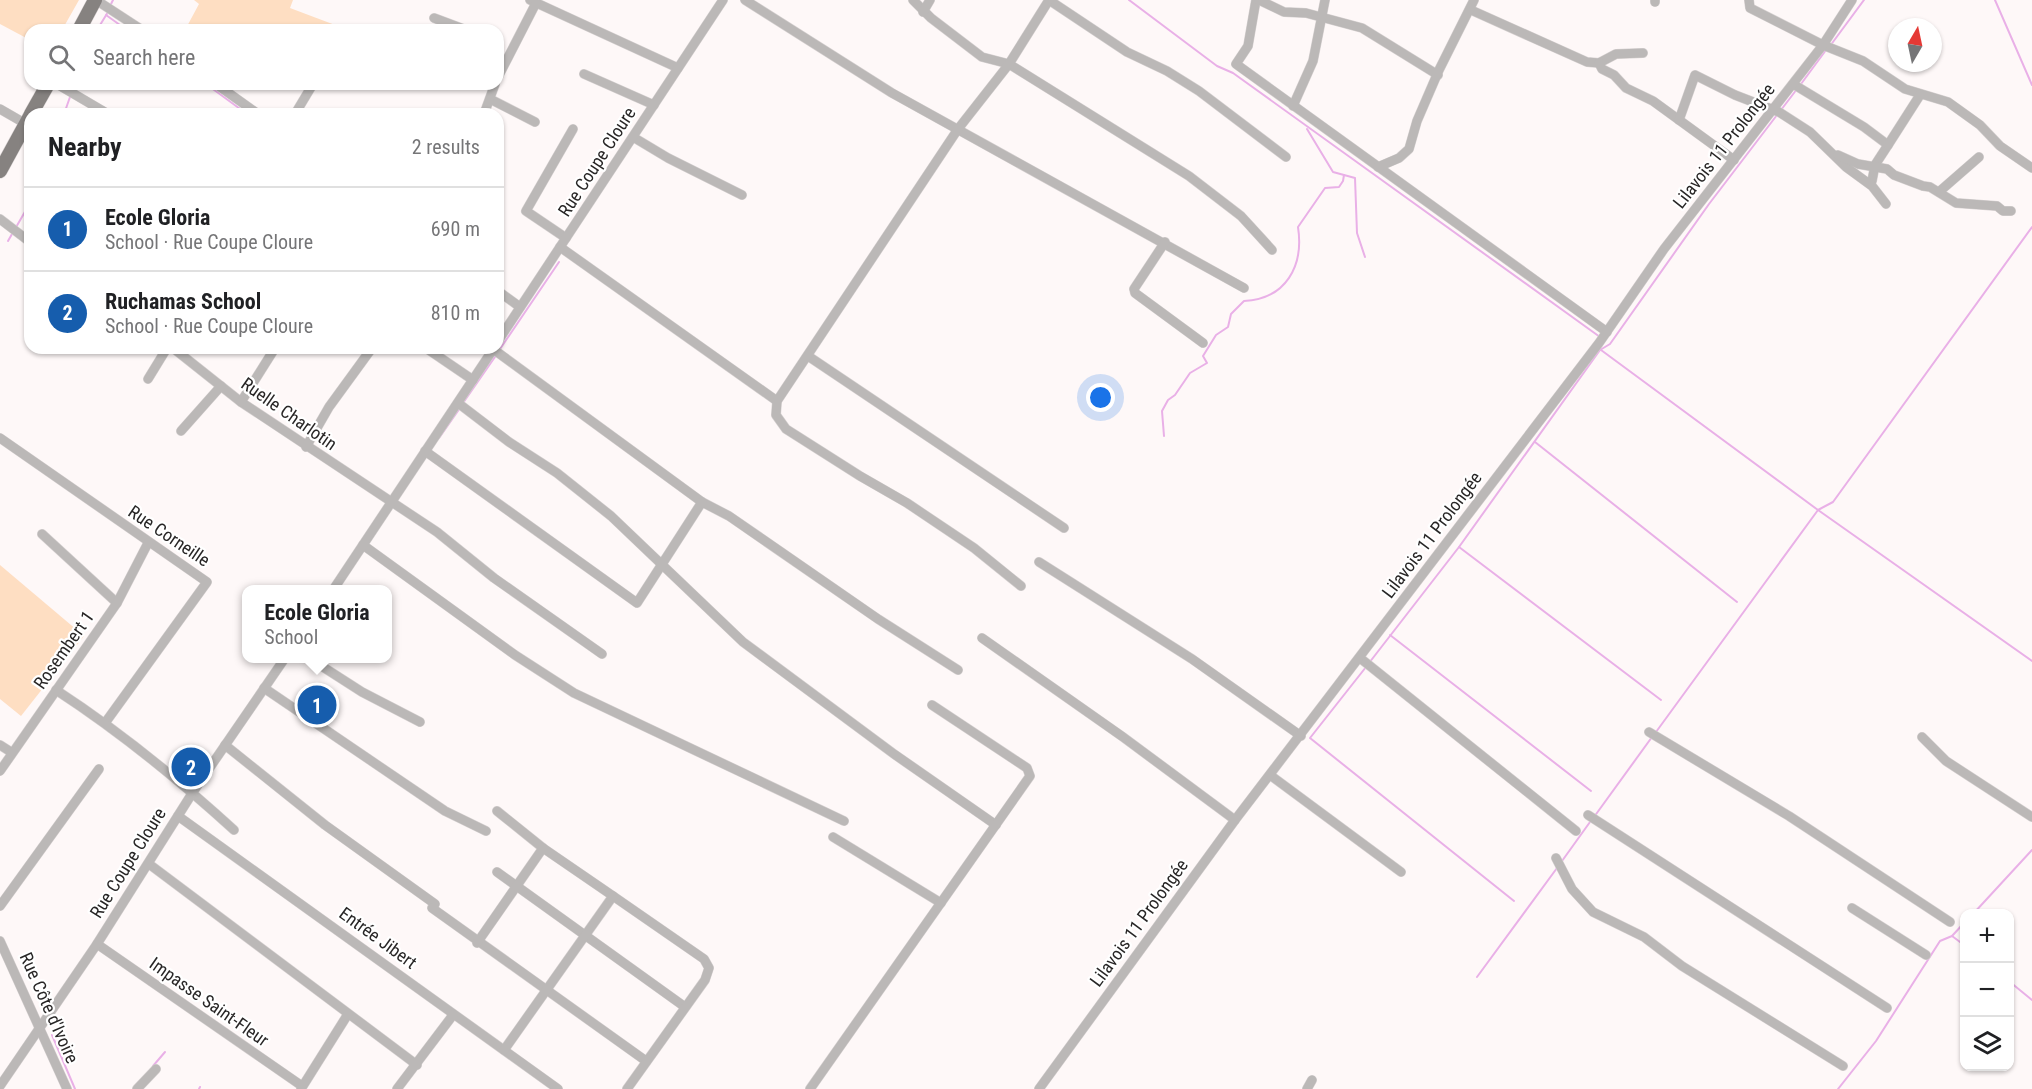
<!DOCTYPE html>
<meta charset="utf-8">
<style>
:root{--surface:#fff;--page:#f2f2f2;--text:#202124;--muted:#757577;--line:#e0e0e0;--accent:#165dad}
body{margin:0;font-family:"Roboto Condensed",sans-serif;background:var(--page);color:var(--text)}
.controls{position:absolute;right:18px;bottom:18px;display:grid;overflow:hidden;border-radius:12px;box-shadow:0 2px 4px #0004}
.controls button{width:54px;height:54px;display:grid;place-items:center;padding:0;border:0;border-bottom:2px solid var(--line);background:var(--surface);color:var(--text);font:30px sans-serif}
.compass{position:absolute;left:1888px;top:18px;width:54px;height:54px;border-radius:50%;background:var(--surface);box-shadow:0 2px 4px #0004;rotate:9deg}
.you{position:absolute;left:1101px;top:398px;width:21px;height:21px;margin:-15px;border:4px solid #fff;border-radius:50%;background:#1a73e8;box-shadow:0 0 0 9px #1a73e833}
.badge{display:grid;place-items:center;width:39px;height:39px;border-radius:50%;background:var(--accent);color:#fff;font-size:20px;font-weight:700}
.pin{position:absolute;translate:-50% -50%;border:3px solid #fff;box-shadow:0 2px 6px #0006}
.popup{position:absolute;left:242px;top:585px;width:150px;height:78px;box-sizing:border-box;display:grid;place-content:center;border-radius:12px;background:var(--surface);filter:drop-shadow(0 2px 4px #0005);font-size:20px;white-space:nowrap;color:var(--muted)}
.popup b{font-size:22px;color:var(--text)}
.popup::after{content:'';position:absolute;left:50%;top:100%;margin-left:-12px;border:12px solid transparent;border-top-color:var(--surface)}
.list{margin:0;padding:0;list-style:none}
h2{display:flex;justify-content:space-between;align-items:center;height:78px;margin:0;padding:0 24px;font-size:26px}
h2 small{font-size:20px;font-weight:400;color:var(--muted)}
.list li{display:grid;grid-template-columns:39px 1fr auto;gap:18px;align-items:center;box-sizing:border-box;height:84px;padding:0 24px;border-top:2px solid var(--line)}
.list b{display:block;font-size:22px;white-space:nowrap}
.list p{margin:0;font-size:20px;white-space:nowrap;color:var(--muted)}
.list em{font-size:20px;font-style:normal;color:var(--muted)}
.icon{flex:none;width:33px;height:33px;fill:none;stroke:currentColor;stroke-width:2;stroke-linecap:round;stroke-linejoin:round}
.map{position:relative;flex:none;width:2032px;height:1089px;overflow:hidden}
.search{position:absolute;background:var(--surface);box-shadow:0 2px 4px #0004;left:24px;top:24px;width:480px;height:66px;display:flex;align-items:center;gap:15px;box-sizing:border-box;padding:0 21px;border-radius:18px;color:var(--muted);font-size:22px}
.panel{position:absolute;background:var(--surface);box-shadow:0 2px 4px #0004;left:24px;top:108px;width:480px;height:246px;border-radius:18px}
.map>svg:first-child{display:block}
</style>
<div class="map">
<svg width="2032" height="1089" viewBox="0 0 2032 1089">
<rect width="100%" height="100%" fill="#fef8f8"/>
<g fill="#fedec2">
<path d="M 0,0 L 79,0 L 62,30 L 30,30 L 30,40 L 0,24 Z"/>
<path d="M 194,0 L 293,0 L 290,8 L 343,28 L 185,30 L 199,4 Z"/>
<path d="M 0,565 L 84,636 L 21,716 L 0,699 Z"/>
</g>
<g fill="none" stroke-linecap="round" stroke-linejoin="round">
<g stroke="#e9b0e7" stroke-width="2">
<path d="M 1129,0 L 1217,66 L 1233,73 L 1600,337"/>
<path d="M 1995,0 L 2032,85"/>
<path d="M 110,6 L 113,0"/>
<path d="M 106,15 L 127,30"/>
<path d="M 97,30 L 108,12"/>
<path d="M 1830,46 L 1864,0"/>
<path d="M 206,84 L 247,114"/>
<path d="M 1801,84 L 1826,50"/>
<path d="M 75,86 L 76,84"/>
<path d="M 1781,110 L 1797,89"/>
<path d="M 64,114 L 70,97"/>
<path d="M 1307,129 L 1333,172 L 1355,178 L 1357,233 L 1365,257"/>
<path d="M 15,229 L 30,203"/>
<path d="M 8,241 L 12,234"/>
<path d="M 500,349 L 559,262"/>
<path d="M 1601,350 L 1818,510 L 2032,661"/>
<path d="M 463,403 L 497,354"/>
<path d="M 1164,436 L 1162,411 L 1168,400 L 1175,395 L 1190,373 L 1207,363 L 1203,356 L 1216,335 L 1228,327 L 1231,314 L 1244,301 C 1286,299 1304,266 1298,227 L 1325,188 L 1339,187 L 1343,181 L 1344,175"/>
<path d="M 439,438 L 460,408"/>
<path d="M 1535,442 L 1737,602"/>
<path d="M 1459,547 L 1661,700"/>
<path d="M 1390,635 L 1591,791"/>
<path d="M 1369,663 L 1459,547 L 1600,350 L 1610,344 L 1709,204 L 1777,115"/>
<path d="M 1366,667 L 1310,738 L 1514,901"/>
<path d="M 1656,732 L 1818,510 L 1833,502 L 2032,227"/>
<path d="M 1594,817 L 1652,737"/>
<path d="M 1562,861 L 1590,822"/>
<path d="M 1973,914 L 2032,850"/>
<path d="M 1952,936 L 1964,945"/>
<path d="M 1477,977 L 1557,868"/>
<path d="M 2010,982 L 2032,1000"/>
<path d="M 52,1035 L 75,1089"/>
<path d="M 153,1066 L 165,1052"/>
<path d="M 199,1089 L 200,1087"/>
<path d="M 1838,1089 L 1876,1041 L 1940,941 L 1952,936 L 1964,923"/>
</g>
<g stroke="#d7d2d2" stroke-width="10">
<g id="street">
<path d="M 96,0 L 142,30"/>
<path d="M 530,0 L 678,68"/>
<path d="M 745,0 L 892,93 L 1244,288"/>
<path d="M 913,0 L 931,18 L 982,57 L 1009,64 L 1189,176 L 1241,216 L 1272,250"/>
<path d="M 1049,0 L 1127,52 L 1167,71 L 1199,91 L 1286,157"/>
<path d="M 1256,0 L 1248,46 L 1236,64 L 1607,332"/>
<path d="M 1259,0 L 1284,12 L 1306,13 L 1362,28 L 1438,75"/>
<path d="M 1749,0 L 1750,8 L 1823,45 L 1863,61 L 1905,89 L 1948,102 L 1980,125 L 2000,146 L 2032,168"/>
<path d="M 1655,2 L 1655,0"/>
<path d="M 1471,10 L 1587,62 L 1599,63 L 1616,54 L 1643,53"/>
<path d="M 923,12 L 930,0"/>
<path d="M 434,18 L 466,30"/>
<path d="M 1599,63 L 1602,69 L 1614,75 L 1626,88 L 1653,101 L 1734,160"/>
<path d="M 584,74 L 654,105"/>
<path d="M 498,77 L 536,3"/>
<path d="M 57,84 L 108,114"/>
<path d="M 216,84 L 258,114"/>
<path d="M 1793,84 L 1864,127 L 1888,145 L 1875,165 L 1872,181 L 1869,183"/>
<path d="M 490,99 L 535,122"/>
<path d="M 1293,106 L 1313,61 L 1325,0"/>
<path d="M 0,109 L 26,124"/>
<path d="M 295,114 L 313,84"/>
<path d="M 484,114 L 495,84"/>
<path d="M 1679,120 L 1695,75 L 1735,95 L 1779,112 L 1810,132 L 1846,167 L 1872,186 L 1886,204"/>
<path d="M 633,137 L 668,158 L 742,195"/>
<path d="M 1888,145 L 1920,95"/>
<path d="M 1838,155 L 1858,164 L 1887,169 L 1894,175 L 1923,186 L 1930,187 L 1956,203 L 1997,206 L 2003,211 L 2011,211"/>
<path d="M 1378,167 L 1399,158 L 1409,149 L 1417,121 L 1439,70 L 1474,0"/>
<path d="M 1940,191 L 1979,157"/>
<path d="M 0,219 L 30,242"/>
<path d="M 566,238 L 526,211 L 573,129"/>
<path d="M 1165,242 L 1134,289 L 1135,293 L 1203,343"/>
<path d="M 560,247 L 777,401"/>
<path d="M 498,291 L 520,307"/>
<path d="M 498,341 L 723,0"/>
<path d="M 173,348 L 241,402 L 437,532 L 494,578 L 602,654"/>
<path d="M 426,348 L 473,380"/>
<path d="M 493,349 L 702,502 L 729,516 L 878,619 L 958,670"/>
<path d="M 808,356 L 1064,528"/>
<path d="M 148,379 L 167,348"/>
<path d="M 241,402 L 275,348"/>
<path d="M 458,403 L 509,442 L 557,473 L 611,516 L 743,642 L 894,754 L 996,825"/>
<path d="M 181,431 L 221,386"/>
<path d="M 0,438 L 207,582 L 105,723"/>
<path d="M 306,447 L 329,407 L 372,348"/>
<path d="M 425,451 L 637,603 L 702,502"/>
<path d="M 42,534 L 117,603"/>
<path d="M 363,545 L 515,655 L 574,693 L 844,821"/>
<path d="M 1039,562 L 1192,659 L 1301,736"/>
<path d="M 1021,586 L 974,548 L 907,503 L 860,476 L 786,429 L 776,415 L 777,401 L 958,129 L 1009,64 L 1049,0"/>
<path d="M 333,590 L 494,348"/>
<path d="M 982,638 L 1123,737 L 1235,820"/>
<path d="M 309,658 L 362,692 L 420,722"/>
<path d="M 1360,658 L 1576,831"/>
<path d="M 264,688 L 445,811 L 486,831"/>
<path d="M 56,690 C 119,731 178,779 234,830"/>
<path d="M 1649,732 L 1789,816 L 1950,922"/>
<path d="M 1922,737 L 1946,761 L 2032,817"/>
<path d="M 0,745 L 11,752"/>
<path d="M 225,745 L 325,825 L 435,904"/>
<path d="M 0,771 L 117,603 L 148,543"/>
<path d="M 1270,775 L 1401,872"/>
<path d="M 497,811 L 543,848"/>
<path d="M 1588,815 L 1887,1008"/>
<path d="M 178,816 L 558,1089"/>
<path d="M 833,837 L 941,903"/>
<path d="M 1556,858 L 1572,889 L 1593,912 L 1644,937 L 1682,966 L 1843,1066"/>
<path d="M 149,864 L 417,1065"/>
<path d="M 497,872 L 685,1007"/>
<path d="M 0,906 L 99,769"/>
<path d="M 432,908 L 646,1061"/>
<path d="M 1852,908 L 1926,955"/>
<path d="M 0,941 L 67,1089"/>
<path d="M 477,943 L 543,848 L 613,896"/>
<path d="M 97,944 L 302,1086"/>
<path d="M 504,1050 L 613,896 L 704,959 L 709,968 L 705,980 L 627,1089"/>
<path d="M 0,1086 L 97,944 L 193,792 L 285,658"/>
<path d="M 137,1089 L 156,1069"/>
<path d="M 301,1089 L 348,1014"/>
<path d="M 397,1089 L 453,1015"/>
<path d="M 810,1089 L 1030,776 L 1027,768 L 932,705"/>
<path d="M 1039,1089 L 1235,820 L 1599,343 L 1664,249 L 1823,45 L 1852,0"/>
<path d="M 1307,1089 L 1312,1080"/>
</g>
</g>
<g stroke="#d7d2d2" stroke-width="15">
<g id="primary">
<path d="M 79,30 L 95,0"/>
<path d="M 31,114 L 48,84"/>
<path d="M 0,171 L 30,116"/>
</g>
</g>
<use href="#street" stroke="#bbb8b7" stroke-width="9"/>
<use href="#primary" stroke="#868280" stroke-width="14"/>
</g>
<g text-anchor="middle" stroke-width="4.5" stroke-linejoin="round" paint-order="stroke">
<g font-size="18" fill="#282626" stroke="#fff">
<text transform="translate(1724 146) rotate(-52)" y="6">Lilavois 11 Prolongée</text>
<text transform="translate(597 162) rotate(-57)" y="6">Rue Coupe Cloure</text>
<text transform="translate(289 414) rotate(35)" y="6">Ruelle Charlotin</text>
<text transform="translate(1432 535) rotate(-53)" y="6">Lilavois 11 Prolongée</text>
<text transform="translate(169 536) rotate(34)" y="6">Rue Corneille</text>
<text transform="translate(64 650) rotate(-55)" y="6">Rosembert 1</text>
<text transform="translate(128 863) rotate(-58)" y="6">Rue Coupe Cloure</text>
<text transform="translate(1139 923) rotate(-54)" y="6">Lilavois 11 Prolongée</text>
<text transform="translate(378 938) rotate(36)" y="6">Entrée Jibert</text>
<text transform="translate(209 1002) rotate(35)" y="6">Impasse Saint-Fleur</text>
<text transform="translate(49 1008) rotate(66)" y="6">Rue Côte d'Ivoire</text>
</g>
</g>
</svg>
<div class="controls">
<button>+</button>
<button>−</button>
<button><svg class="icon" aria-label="layers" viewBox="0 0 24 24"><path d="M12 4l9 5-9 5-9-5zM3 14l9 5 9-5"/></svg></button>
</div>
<svg class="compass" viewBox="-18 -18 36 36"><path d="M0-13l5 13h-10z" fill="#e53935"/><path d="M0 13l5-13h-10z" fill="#757577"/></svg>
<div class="you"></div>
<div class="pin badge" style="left:317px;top:705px">1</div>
<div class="popup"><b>Ecole Gloria</b>School</div>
<div class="pin badge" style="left:191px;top:767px">2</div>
<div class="search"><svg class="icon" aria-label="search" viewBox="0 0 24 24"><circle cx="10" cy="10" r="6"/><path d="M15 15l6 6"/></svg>Search here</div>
<section class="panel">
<h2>Nearby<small>2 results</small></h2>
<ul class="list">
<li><span class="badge">1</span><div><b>Ecole Gloria</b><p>School · Rue Coupe Cloure</p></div><em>690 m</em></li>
<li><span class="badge">2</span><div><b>Ruchamas School</b><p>School · Rue Coupe Cloure</p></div><em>810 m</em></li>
</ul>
</section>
</div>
